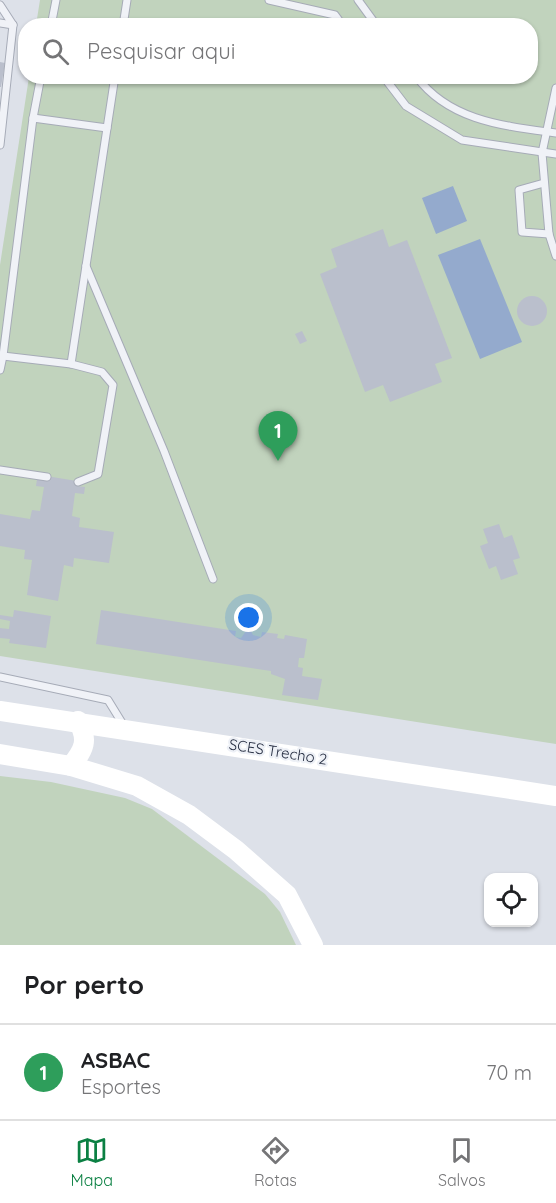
<!DOCTYPE html>
<html lang="pt">
<style>
:root{--surface:#fff;--page:#f6f6f6;--text:#202124;--muted:#757577;--line:#e0e0e0;--accent:#0b8043}
body{margin:0;font-family:Quicksand,sans-serif;background:var(--page);color:var(--text)}
.controls{position:absolute;right:18px;bottom:18px;display:grid;overflow:hidden;border-radius:12px;box-shadow:0 2px 4px #0004}
.controls button{width:54px;height:54px;display:grid;place-items:center;padding:0;border:0;border-bottom:2px solid var(--line);background:var(--surface);color:var(--text);font:30px sans-serif}
.you{position:absolute;left:249px;top:618px;width:21px;height:21px;margin:-15px;border:4px solid #fff;border-radius:50%;background:#1a73e8;box-shadow:0 0 0 9px #1a73e833}
.badge{display:grid;place-items:center;width:39px;height:39px;border-radius:50%;background:var(--accent);color:#fff;font-size:20px;font-weight:700}
.pin{position:absolute;translate:-50% -50px;filter:drop-shadow(0 2px 3px #0008)}
.pin::after{content:'';position:absolute;top:32px;width:21px;height:18px;background:inherit;clip-path:polygon(0 0,100% 0,50% 100%)}
.list{margin:0;padding:0;list-style:none}
h2{display:flex;justify-content:space-between;align-items:center;height:78px;margin:0;padding:0 24px;font-size:26px}
h2 small{font-size:20px;font-weight:400;color:var(--muted)}
.list li{display:grid;grid-template-columns:39px 1fr auto;gap:18px;align-items:center;box-sizing:border-box;height:96px;padding:0 24px;border-top:2px solid var(--line)}
.list b{display:block;font-size:22px;white-space:nowrap}
.list p{margin:0;font-size:20px;white-space:nowrap;color:var(--muted)}
.list em{font-size:20px;font-style:normal;color:var(--muted)}
.icon{flex:none;width:33px;height:33px;fill:none;stroke:currentColor;stroke-width:2;stroke-linecap:round;stroke-linejoin:round}
.map{position:relative;flex:none;width:556px;height:945px;overflow:hidden}
.search{position:absolute;background:var(--surface);box-shadow:0 2px 4px #0004;left:18px;right:18px;top:18px;height:66px;display:flex;align-items:center;gap:15px;box-sizing:border-box;padding:0 21px;border-radius:24px;color:var(--muted);font-size:22px}
.sheet{height:174px;background:var(--surface)}
nav{display:flex;justify-content:space-around;align-items:center;box-sizing:border-box;height:84px;border-top:2px solid var(--line);background:var(--surface);font-size:16px;color:var(--muted)}
nav a{display:grid;justify-items:center;gap:3px}
nav .on{color:var(--accent)}
.map>svg:first-child{display:block}
</style>
<div class="map">
<svg width="556" height="945" viewBox="0 0 556 945">
<rect width="100%" height="100%" fill="#dde1e9"/>
<g fill="#c1d3bd">
<path d="M 40,0 L 556,0 L 556,744 L 0,656 L 0,265 L 29,77 L 530,76 L 530,26 L 36,25 Z"/>
<path d="M 0,776 L 51,782 L 125,798 L 152,809 L 265,894 L 280,912 L 296,945 L 0,945 Z"/>
</g>
<g fill="#94aacd">
<path d="M 453,186 L 467,221 L 436,234 L 422,198 Z"/>
<path d="M 480,239 L 522,342 L 480,359 L 438,255 Z"/>
</g>
<g fill="#babfcc">
<path d="M 0,62 L 5,63 L 1,87 L 0,87 Z"/>
<path d="M 383,229 L 389,247 L 407,240 L 452,358 L 435,364 L 442,382 L 390,402 L 383,385 L 365,392 L 320,274 L 337,267 L 331,249 Z"/>
<circle cx="532" cy="311" r="15"/>
<path d="M 302,331 L 307,341 L 300,344 L 295,334 Z"/>
<path d="M 46,476 L 77,481 L 77,486 L 85,487 L 84,494 L 75,493 L 72,516 L 80,518 L 79,527 L 114,532 L 109,563 L 74,558 L 73,567 L 64,565 L 58,601 L 27,595 L 32,560 L 24,559 L 25,550 L 0,546 L 0,514 L 30,519 L 32,510 L 40,511 L 44,487 L 36,486 L 37,479 L 45,481 Z"/>
<path d="M 499,524 L 504,538 L 512,535 L 520,558 L 513,560 L 518,574 L 501,580 L 496,566 L 489,569 L 480,546 L 488,543 L 483,529 Z"/>
<path d="M 14,610 L 51,616 L 46,648 L 9,643 L 10,639 L 0,638 L 0,628 L 9,629 L 10,621 L 0,619 L 0,615 L 13,617 Z"/>
<path d="M 101,610 L 236,631 L 235,637 L 241,638 L 249,627 L 253,635 L 261,637 L 262,632 L 278,634 L 277,638 L 284,639 L 285,635 L 307,639 L 304,658 L 299,658 L 298,667 L 303,668 L 302,676 L 322,679 L 318,700 L 282,695 L 285,679 L 271,674 L 271,671 L 96,644 Z"/>
</g>
<g fill="none" stroke-linecap="round" stroke-linejoin="round">
<g stroke="#a6abb7" stroke-width="9">
<g id="service">
<path d="M 269,0 L 335,15 L 343,26"/>
<path d="M 358,0 L 377,26"/>
<path d="M 0,5 L 13,25"/>
<path d="M 0,23 L 13,25 L 0,145"/>
<path d="M 51,26 L 56,0"/>
<path d="M 123,26 L 127,0"/>
<path d="M 41,76 L 33,118 L 3,356 L 71,364 L 102,372 L 113,385 L 98,474 L 78,482"/>
<path d="M 383,76 L 406,106 L 462,140 L 556,154"/>
<path d="M 416,76 C 449,121 504,126 556,133"/>
<path d="M 556,88 L 542,153 L 549,234 L 556,256"/>
<path d="M 33,118 L 107,128"/>
<path d="M 544,183 L 519,190 L 522,232 L 549,234"/>
<path d="M 86,266 L 164,451 L 213,579"/>
<path d="M 71,364 L 115,76"/>
<path d="M 0,370 L 3,356"/>
<path d="M 0,470 L 47,477"/>
<path d="M 0,677 L 108,700 L 124,726"/>
</g>
</g>
<use href="#service" stroke="#f0f2f7" stroke-width="7"/>
<g stroke="#fff" stroke-width="20">
<path d="M 0,711 L 556,796"/>
<path d="M 0,754 L 71,766 L 137,786 L 189,815 L 236,850 L 287,895 L 313,945"/>
<path d="M 71,766 C 84,750 89,740 78,721"/>
</g>
</g>
<g text-anchor="middle" stroke-width="4.5" stroke-linejoin="round" paint-order="stroke">
<g font-size="15" fill="#252d41" stroke="#edf0f6">
<text transform="translate(278 752) rotate(9)" y="5">SCES Trecho 2</text>
</g>
</g>
</svg>
<div class="controls">
<button><svg class="icon" aria-label="locate" viewBox="0 0 24 24"><circle cx="12" cy="12" r="6"/><path d="M12 2v4M12 18v4M2 12h4M18 12h4"/></svg></button>
</div>
<div class="you"></div>
<div class="pin badge" style="left:278px;top:461px;background:#2e9e5b">1</div>
<div class="search"><svg class="icon" aria-label="search" viewBox="0 0 24 24"><circle cx="10" cy="10" r="6"/><path d="M15 15l6 6"/></svg>Pesquisar aqui</div>
</div>
<section class="sheet">
<h2>Por perto<small></small></h2>
<ul class="list">
<li><span class="badge" style="background:#2e9e5b">1</span><div><b>ASBAC</b><p>Esportes</p></div><em>70 m</em></li>
</ul>
</section>
<nav>
<a class="on"><svg class="icon" aria-label="map" viewBox="0 0 24 24"><path d="M3 6l6-2 6 2 6-2v14l-6 2-6-2-6 2zM9 4v14M15 6v14"/></svg>Mapa</a>
<a><svg class="icon" aria-label="directions" viewBox="0 0 24 24"><path d="M12 3l9 9-9 9-9-9zM9 14v-3h6M13 9l2 2-2 2"/></svg>Rotas</a>
<a><svg class="icon" aria-label="saved" viewBox="0 0 24 24"><path d="M7 4h10v16l-5-4-5 4z"/></svg>Salvos</a>
</nav>
